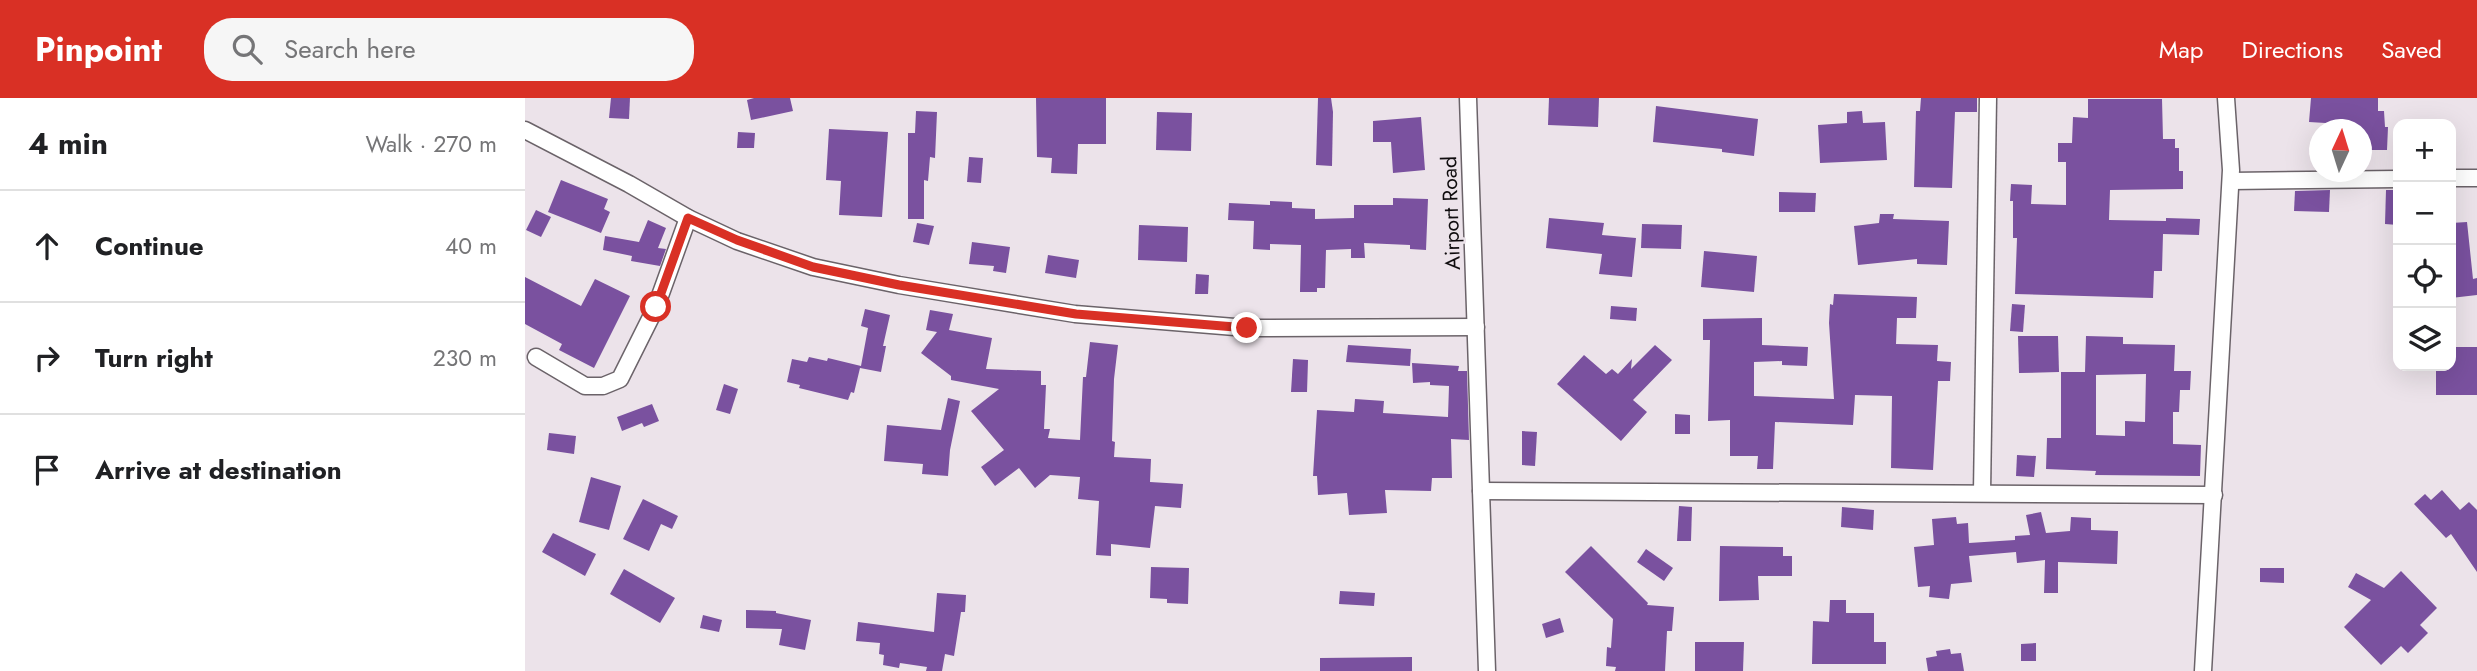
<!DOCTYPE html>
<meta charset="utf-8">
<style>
:root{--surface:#fff;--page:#f6f6f6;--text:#202124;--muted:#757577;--line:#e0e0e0;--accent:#d93025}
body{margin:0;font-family:Jost,sans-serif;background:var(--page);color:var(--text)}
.controls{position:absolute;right:21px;top:21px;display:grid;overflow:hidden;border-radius:14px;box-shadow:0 7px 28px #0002}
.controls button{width:63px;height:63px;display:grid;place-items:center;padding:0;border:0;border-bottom:2px solid var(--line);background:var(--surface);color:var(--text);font:35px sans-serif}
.compass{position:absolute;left:1784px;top:21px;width:63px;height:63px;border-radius:50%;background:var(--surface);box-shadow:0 7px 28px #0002;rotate:4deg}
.stop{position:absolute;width:21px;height:21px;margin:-16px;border:5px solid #d93025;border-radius:50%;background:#fff}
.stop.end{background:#d93025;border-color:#fff;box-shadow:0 2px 7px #0008}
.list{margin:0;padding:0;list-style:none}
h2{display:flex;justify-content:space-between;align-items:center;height:91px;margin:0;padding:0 28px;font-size:30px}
h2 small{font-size:23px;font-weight:400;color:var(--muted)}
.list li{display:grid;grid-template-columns:46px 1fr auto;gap:21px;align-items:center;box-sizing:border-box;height:112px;padding:0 28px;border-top:2px solid var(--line)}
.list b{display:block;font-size:26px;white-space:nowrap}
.list em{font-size:23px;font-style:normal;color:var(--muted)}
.icon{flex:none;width:38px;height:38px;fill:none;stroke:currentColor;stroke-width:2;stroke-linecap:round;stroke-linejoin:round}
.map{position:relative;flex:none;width:1952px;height:573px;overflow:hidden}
header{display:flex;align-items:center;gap:42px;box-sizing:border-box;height:98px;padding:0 35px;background:var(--accent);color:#fff}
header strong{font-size:33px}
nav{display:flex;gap:38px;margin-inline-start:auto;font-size:24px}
.search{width:490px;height:63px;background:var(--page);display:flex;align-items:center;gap:18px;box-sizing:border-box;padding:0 24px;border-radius:28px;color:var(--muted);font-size:26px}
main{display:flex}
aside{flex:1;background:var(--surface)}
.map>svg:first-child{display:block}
</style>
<header>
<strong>Pinpoint</strong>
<div class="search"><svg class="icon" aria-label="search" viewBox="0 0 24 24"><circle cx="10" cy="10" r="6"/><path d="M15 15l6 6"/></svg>Search here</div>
<nav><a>Map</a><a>Directions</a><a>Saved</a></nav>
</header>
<main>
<aside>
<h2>4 min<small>Walk · 270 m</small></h2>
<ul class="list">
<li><svg class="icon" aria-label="ahead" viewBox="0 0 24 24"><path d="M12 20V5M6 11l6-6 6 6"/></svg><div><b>Continue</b></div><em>40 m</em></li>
<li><svg class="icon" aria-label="right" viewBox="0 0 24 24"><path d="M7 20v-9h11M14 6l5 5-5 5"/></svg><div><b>Turn right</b></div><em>230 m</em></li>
<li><svg class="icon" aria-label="arrive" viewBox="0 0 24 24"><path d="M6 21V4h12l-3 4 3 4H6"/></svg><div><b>Arrive at destination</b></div></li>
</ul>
</aside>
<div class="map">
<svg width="1952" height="573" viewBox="0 0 1952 573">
<rect width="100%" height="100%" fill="#ece3ea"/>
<g fill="#7a519f" fill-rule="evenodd">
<path d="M 86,0 L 105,0 L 104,21 L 84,20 Z"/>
<path d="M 229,0 L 265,0 L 268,13 L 226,22 L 222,2 Z"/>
<path d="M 511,0 L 581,0 L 581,46 L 553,46 L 552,76 L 526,75 L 527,60 L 512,59 Z"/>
<path d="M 793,0 L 806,0 L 808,14 L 807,68 L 791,67 Z"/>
<path d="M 1024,0 L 1074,0 L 1073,29 L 1023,27 Z"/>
<path d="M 1396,0 L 1452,0 L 1452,14 L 1430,14 L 1427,90 L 1389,89 L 1391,13 L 1395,13 Z"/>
<path d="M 1786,0 L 1853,0 L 1853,13 L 1859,13 L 1860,29 L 1863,29 L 1862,52 L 1845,52 L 1845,48 L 1837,48 L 1837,32 L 1817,32 L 1817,26 L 1784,24 Z"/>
<path d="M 1563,1 L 1637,1 L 1638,41 L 1650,41 L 1650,50 L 1654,50 L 1654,73 L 1658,73 L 1658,91 L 1585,92 L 1584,122 L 1641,123 L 1641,120 L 1675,121 L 1674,137 L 1638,136 L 1637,173 L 1629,173 L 1628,200 L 1490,196 L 1492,140 L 1488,140 L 1488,103 L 1485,103 L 1486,86 L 1507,87 L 1506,106 L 1541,107 L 1541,64 L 1533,64 L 1533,45 L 1547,45 L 1548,19 L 1563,20 Z"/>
<path d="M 1131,8 L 1233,21 L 1229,58 L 1197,54 L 1197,51 L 1128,44 Z"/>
<path d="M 391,13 L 412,14 L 410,60 L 405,59 L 403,83 L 399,82 L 399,121 L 383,121 L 383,35 L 390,35 Z"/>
<path d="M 1337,13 L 1338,25 L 1360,24 L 1362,62 L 1295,65 L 1293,27 L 1322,25 L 1322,14 Z"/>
<path d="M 632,14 L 667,15 L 666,53 L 631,52 Z"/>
<path d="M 896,19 L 900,72 L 868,75 L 866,44 L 848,44 L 848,23 Z"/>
<path d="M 304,31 L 363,34 L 357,119 L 314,117 L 316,83 L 301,82 Z"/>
<path d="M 213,34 L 230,35 L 229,50 L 212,50 Z"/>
<path d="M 444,59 L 458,60 L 456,85 L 442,84 Z"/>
<path d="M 36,82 L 83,101 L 79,111 L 85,114 L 76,135 L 23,114 Z"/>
<path d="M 1805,92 L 1804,114 L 1769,113 L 1770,93 Z"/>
<path d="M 1873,92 L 1873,127 L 1860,126 L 1861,92 Z"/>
<path d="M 1254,94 L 1291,95 L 1290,114 L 1254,114 Z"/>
<path d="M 868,100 L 903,101 L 901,152 L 885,151 L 885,147 L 839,145 L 840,160 L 826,160 L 826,151 L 801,152 L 800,190 L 792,190 L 792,194 L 775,194 L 776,147 L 745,146 L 745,152 L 728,151 L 729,123 L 703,122 L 704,105 L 745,107 L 745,103 L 767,104 L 767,110 L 790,111 L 790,121 L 829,120 L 829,107 L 868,107 Z"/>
<path d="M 11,112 L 26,119 L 16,139 L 1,132 Z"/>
<path d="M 1355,116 L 1369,116 L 1368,121 L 1424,123 L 1422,167 L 1392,166 L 1392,161 L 1333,167 L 1329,128 L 1354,125 Z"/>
<path d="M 1024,120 L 1079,125 L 1077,137 L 1111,140 L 1107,179 L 1074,176 L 1077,156 L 1021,150 Z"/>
<path d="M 123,122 L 141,130 L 133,150 L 141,151 L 135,168 L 106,163 L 107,158 L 78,152 L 80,138 L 114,144 Z"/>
<path d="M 1942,124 L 1948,181 L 1952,180 L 1952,197 L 1926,200 L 1926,125 Z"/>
<path d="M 392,125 L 409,128 L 404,147 L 388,144 Z"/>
<path d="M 1117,126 L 1157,127 L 1156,151 L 1116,150 Z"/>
<path d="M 614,127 L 663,129 L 662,164 L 613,162 Z"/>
<path d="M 447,144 L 485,149 L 481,175 L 468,173 L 469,168 L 444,166 Z"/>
<path d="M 1179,153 L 1232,158 L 1229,194 L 1176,189 Z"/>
<path d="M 523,157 L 554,162 L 551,180 L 520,175 Z"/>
<path d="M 671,176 L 684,177 L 683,196 L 670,196 Z"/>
<path d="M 0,179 L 56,208 L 70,181 L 105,198 L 69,270 L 34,252 L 37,246 L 0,226 Z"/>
<path d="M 1309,196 L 1392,199 L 1391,220 L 1372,220 L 1371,246 L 1413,247 L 1412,263 L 1426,264 L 1425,283 L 1413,283 L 1408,372 L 1366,370 L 1367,298 L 1330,297 L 1328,327 L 1250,324 L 1248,371 L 1232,371 L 1233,358 L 1205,358 L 1205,322 L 1183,323 L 1185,242 L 1178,242 L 1178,221 L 1237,220 L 1237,247 L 1283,249 L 1282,268 L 1257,267 L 1257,263 L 1229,264 L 1229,298 L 1309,301 L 1304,225 L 1305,206 L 1308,207 Z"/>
<path d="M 1487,206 L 1500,207 L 1498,234 L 1485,233 Z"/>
<path d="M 1086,208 L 1112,210 L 1111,223 L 1085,221 Z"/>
<path d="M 340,211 L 365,217 L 358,248 L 361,248 L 356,274 L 335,270 L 329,295 L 326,294 L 323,302 L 274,290 L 275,287 L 262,284 L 267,261 L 282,264 L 284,259 L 302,263 L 303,260 L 336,268 L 343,230 L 336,228 Z"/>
<path d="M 405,212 L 428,216 L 424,232 L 467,240 L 461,271 L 516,273 L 516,287 L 521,287 L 519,331 L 525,331 L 523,340 L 555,342 L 558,279 L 561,279 L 565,244 L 593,247 L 589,281 L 587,343 L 590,344 L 589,359 L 626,361 L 625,384 L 658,386 L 656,410 L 630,408 L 625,450 L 586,446 L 586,458 L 571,457 L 574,403 L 553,401 L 555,379 L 525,377 L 510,390 L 494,370 L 470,388 L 456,369 L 479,352 L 446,313 L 474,291 L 426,282 L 426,278 L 396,255 L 412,234 L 401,232 Z"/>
<path d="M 1493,238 L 1533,238 L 1534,274 L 1494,275 Z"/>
<path d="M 1561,238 L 1598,239 L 1598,246 L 1650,247 L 1649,273 L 1666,273 L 1665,292 L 1655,292 L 1654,314 L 1648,314 L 1648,346 L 1676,347 L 1675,378 L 1570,377 L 1571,373 L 1521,371 L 1522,340 L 1536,340 L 1536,274 L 1560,274 ZM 1621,276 L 1620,324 L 1600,323 L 1600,338 L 1571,337 L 1571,277 Z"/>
<path d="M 823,247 L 886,251 L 885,268 L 821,264 Z"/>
<path d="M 1130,247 L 1147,262 L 1108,302 L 1122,314 L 1096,343 L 1032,286 L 1059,257 L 1081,276 L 1087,271 L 1093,276 L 1107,261 L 1106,271 Z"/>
<path d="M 1926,249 L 1952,249 L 1952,297 L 1911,297 L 1911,268 L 1926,268 Z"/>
<path d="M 768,261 L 783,262 L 782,294 L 766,294 Z"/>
<path d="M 887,265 L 934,268 L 933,273 L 942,273 L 944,342 L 926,341 L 927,380 L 907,380 L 906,393 L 860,392 L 862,415 L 824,417 L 822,395 L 793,397 L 792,378 L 788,378 L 792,312 L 829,314 L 830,301 L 859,303 L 858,315 L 923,319 L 924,288 L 905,287 L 905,284 L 888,285 Z"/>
<path d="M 199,286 L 213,291 L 205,316 L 191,312 Z"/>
<path d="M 423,300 L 435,303 L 425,352 L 423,378 L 397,376 L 398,366 L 359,363 L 362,327 L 416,332 Z"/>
<path d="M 127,306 L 134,323 L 119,329 L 117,325 L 97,333 L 92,319 Z"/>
<path d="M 1150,316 L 1165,317 L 1165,336 L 1150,336 Z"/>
<path d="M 997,333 L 1012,334 L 1010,368 L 997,367 Z"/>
<path d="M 24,335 L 51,338 L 49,356 L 22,352 Z"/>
<path d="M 1492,357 L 1511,358 L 1509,379 L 1491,378 Z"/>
<path d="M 66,379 L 96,388 L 84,432 L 54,424 Z"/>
<path d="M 1917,392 L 1935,412 L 1944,404 L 1952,412 L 1952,474 L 1926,436 L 1921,440 L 1889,406 L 1900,396 L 1906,402 Z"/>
<path d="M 118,401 L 153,418 L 147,431 L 136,426 L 124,453 L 98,441 Z"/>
<path d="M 1154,408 L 1167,409 L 1166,443 L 1152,443 Z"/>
<path d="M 1317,409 L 1349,412 L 1348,432 L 1316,429 Z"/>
<path d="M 1516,414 L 1521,435 L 1545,433 L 1546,419 L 1566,420 L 1566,432 L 1593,433 L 1592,466 L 1533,464 L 1533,495 L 1519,495 L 1520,462 L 1492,465 L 1491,454 L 1444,458 L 1447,484 L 1426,486 L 1424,501 L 1404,499 L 1405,488 L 1393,489 L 1389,449 L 1409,447 L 1407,421 L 1431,419 L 1432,426 L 1443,425 L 1444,445 L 1490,442 L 1490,438 L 1505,437 L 1501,417 Z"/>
<path d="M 28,435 L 71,456 L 60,478 L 17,454 Z"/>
<path d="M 1066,448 L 1123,505 L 1122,507 L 1149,509 L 1147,533 L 1142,533 L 1140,573 L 1090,573 L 1091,569 L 1081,568 L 1082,549 L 1086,550 L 1088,521 L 1040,474 Z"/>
<path d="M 1195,448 L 1258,449 L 1258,458 L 1267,458 L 1267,478 L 1233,478 L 1234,502 L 1194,503 Z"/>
<path d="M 1121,451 L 1148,470 L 1139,483 L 1112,464 Z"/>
<path d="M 626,469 L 664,470 L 663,506 L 642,505 L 642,501 L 625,500 Z"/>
<path d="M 1735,470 L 1759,470 L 1759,485 L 1735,484 Z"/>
<path d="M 99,471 L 150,500 L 135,525 L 85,496 Z"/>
<path d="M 1876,473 L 1912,510 L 1895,527 L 1903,535 L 1883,555 L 1876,548 L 1856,567 L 1819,529 L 1846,502 L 1823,489 L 1831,475 L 1859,490 Z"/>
<path d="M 815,493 L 850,495 L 849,508 L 814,506 Z"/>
<path d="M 412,495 L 441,497 L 440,514 L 436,514 L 429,558 L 420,556 L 417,573 L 401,573 L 402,569 L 375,565 L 374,570 L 358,567 L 359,557 L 354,556 L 355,545 L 331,543 L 333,524 L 409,534 Z"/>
<path d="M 1305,502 L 1321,502 L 1321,515 L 1349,515 L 1349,544 L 1361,544 L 1361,566 L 1287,566 L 1288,523 L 1304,524 Z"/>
<path d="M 221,512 L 251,513 L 251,515 L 286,522 L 280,552 L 254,547 L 257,531 L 221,530 Z"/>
<path d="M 178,517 L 197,522 L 194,534 L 175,530 Z"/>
<path d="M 1035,520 L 1039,534 L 1021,540 L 1017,526 Z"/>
<path d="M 1170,544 L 1219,544 L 1218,573 L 1170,573 Z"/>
<path d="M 1511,545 L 1511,563 L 1496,563 L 1496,546 Z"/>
<path d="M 1425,551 L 1426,556 L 1436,555 L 1439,573 L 1403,573 L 1401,560 L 1412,558 L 1411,553 Z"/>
<path d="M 887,559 L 887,573 L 795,573 L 795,560 Z"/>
</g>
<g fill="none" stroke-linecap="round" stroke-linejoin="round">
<g stroke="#6b6369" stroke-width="19">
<g id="street">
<path d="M 943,0 L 962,573"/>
<path d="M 0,32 L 104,86 L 163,120 L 212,143 L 288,169 L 374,187 L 550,216 L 722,230 L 951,229"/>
<path d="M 1926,80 L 1952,80"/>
<path d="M 1706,83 L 1873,81"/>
<path d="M 11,259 L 60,288 L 78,288 L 95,281 L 131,209 L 163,120"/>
<path d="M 956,393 L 1689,397"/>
<path d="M 1457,395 L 1463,0"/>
<path d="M 1678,573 L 1706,72 L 1701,0"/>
</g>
</g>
<use href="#street" stroke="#fff" stroke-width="16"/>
</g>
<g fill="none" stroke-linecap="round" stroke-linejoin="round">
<path stroke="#d93025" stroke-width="9" d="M 131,209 L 163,120 L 212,142 L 288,169 L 374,187 L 551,216 L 722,230"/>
</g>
<g text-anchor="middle" stroke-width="5" stroke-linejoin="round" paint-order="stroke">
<g font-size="21" fill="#0f0c0e" stroke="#ece3ea">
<text transform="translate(926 115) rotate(-92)" y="7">Airport Road</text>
</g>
</g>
</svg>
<div class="controls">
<button>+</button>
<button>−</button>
<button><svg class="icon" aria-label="locate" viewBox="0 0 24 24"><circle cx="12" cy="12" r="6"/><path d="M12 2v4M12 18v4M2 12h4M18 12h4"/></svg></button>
<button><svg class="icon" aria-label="layers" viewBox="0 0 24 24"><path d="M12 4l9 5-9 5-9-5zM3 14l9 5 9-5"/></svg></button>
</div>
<svg class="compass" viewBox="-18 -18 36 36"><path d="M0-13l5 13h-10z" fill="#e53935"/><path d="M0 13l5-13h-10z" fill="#757577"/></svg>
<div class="stop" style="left:131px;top:209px"></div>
<div class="stop end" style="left:722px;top:230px"></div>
</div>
</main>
